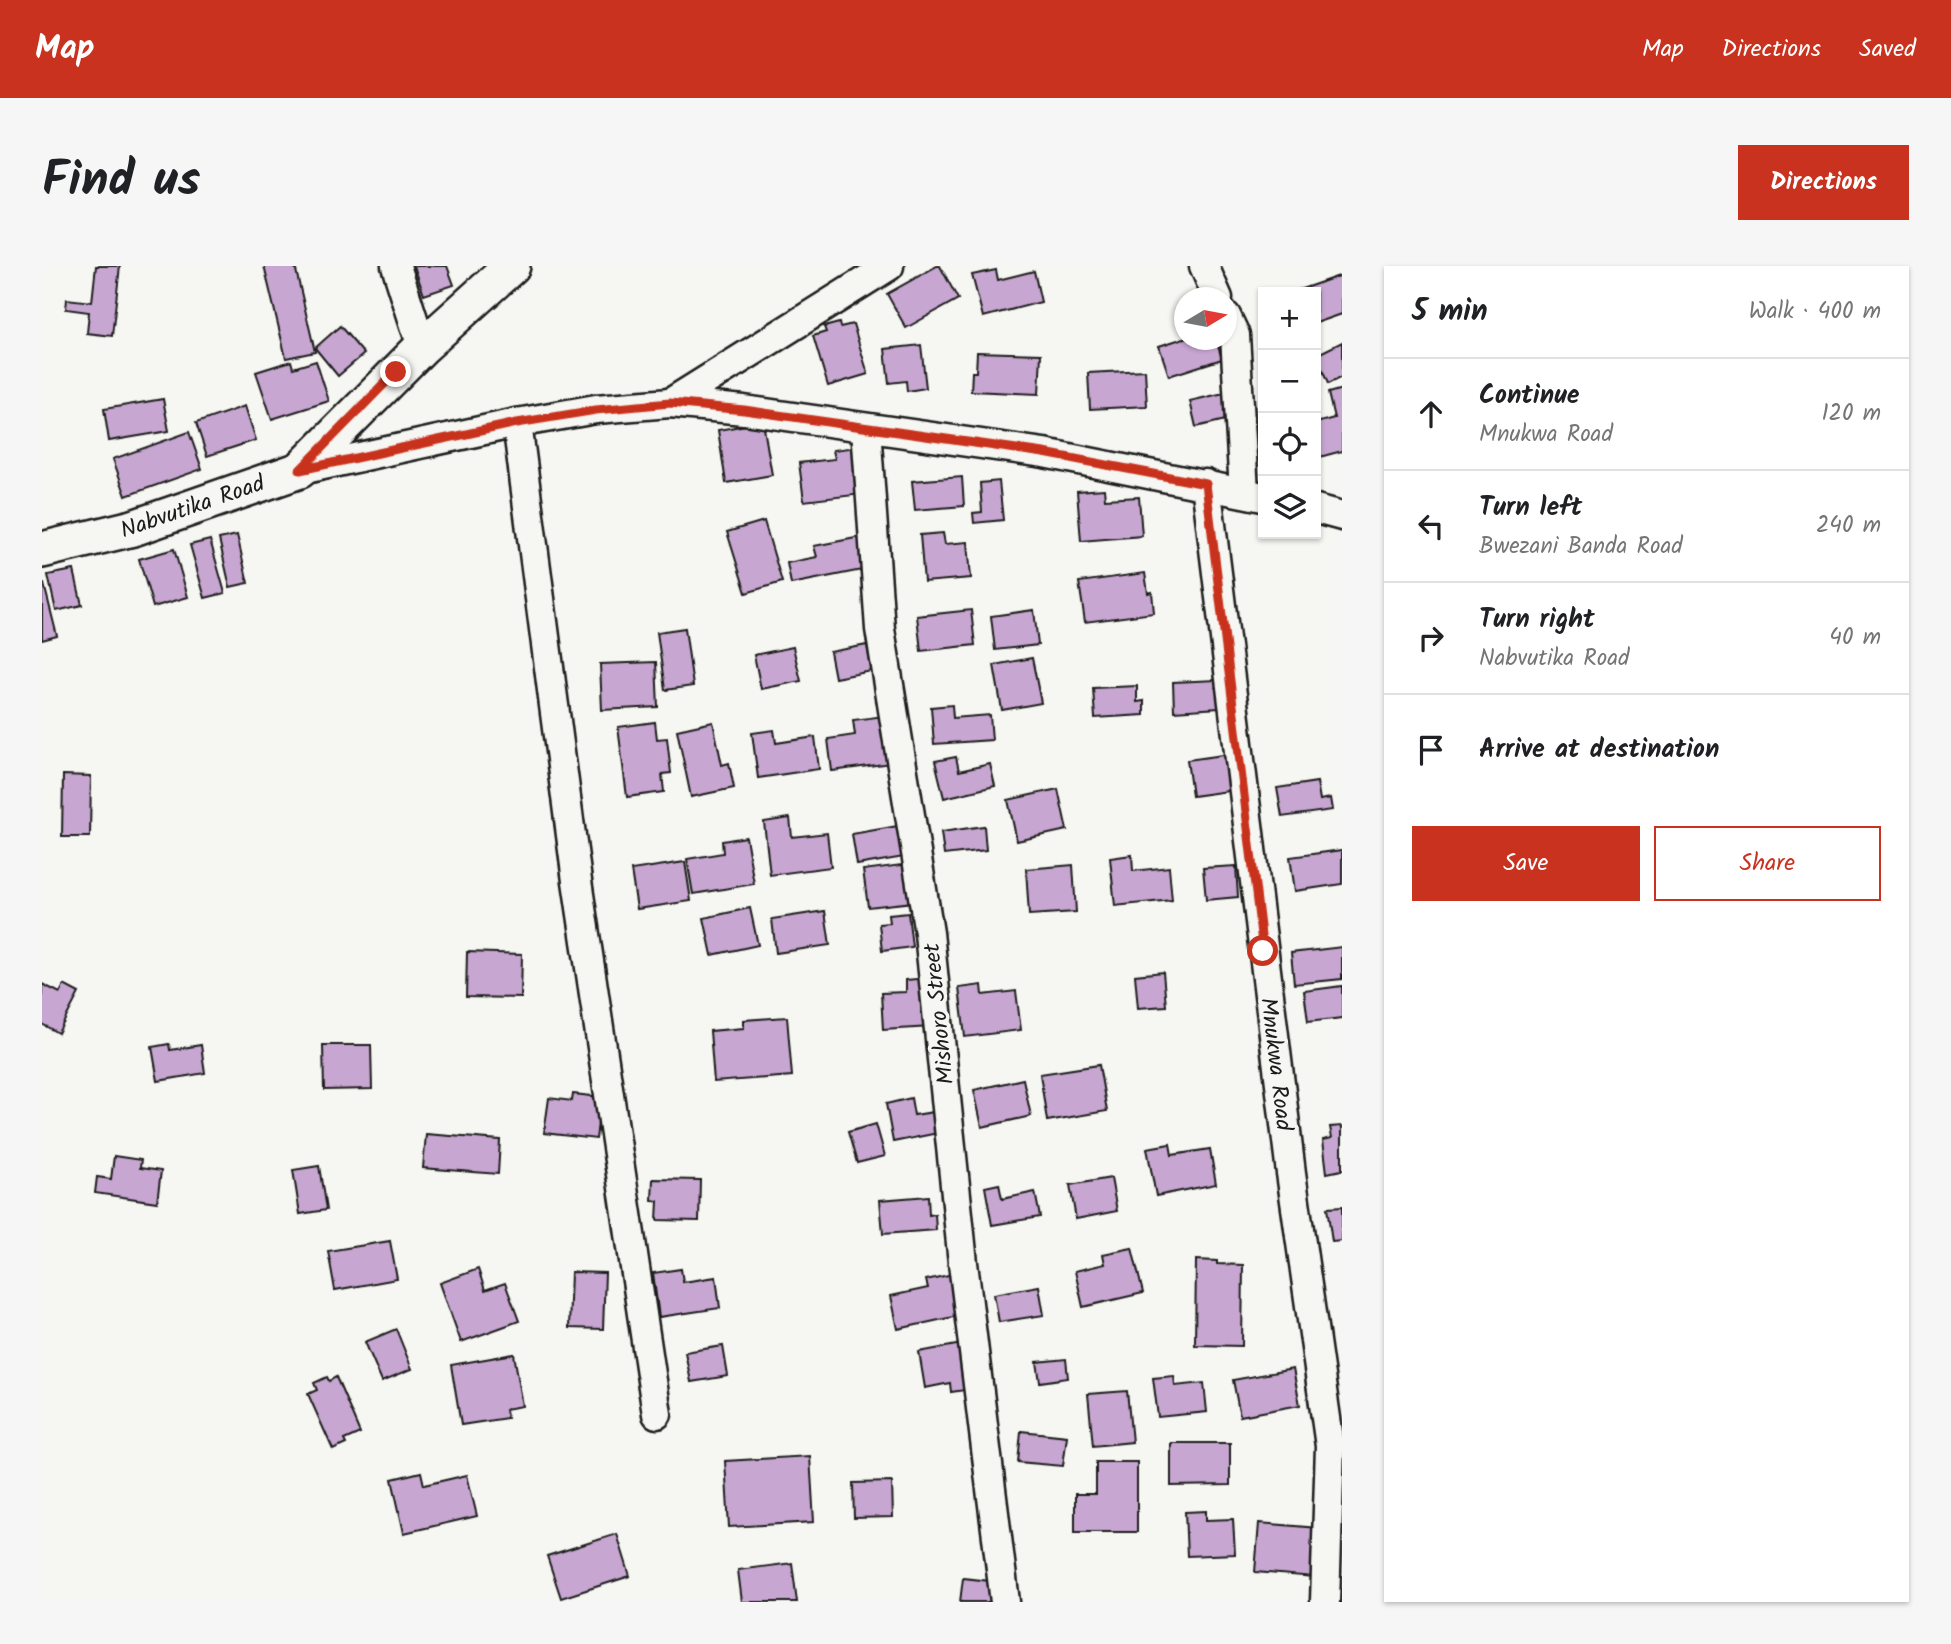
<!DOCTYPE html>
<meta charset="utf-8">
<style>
:root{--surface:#fff;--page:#f6f6f6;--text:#202124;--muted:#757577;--line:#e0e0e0;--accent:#c8321e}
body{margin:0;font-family:Kalam,sans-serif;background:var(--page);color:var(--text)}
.controls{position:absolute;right:21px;top:21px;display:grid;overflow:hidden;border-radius:0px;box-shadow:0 2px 5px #0004}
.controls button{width:63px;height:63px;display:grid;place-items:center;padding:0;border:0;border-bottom:2px solid var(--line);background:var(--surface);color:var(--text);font:35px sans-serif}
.compass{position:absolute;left:1132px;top:21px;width:63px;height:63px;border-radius:50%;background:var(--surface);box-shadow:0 2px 5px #0004;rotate:80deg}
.stop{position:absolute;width:21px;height:21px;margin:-16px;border:5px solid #c8321e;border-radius:50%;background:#fff}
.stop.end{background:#c8321e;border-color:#fff;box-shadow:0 2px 7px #0008}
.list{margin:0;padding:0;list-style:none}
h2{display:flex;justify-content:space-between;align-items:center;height:91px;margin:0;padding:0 28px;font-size:30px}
h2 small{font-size:23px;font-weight:400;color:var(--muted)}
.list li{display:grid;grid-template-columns:46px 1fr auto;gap:21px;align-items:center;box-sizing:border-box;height:112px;padding:0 28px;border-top:2px solid var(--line)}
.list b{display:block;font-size:26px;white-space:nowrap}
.list p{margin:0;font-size:23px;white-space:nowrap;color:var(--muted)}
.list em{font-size:23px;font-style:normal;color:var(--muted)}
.actions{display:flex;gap:14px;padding:21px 28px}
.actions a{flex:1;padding:16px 0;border:2px solid var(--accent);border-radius:0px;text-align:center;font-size:24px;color:var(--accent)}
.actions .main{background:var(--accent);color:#fff}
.icon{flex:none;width:38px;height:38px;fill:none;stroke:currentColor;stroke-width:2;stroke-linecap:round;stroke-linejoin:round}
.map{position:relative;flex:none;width:1300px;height:1336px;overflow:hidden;border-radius:0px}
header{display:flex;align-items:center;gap:42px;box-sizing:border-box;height:98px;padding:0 35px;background:var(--accent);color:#fff}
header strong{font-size:33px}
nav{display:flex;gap:38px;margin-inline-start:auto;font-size:24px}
.intro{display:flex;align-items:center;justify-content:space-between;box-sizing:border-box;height:168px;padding:0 42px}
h1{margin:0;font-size:49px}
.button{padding:18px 32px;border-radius:0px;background:var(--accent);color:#fff;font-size:24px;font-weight:700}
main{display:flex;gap:42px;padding:0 42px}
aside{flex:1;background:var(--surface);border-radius:0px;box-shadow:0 2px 5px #0004}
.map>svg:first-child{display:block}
</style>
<header>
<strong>Map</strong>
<nav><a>Map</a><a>Directions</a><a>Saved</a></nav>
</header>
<div class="intro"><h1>Find us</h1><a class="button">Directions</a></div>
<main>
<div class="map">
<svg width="1300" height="1336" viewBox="0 0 1300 1336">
<rect width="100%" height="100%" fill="#f6f6f2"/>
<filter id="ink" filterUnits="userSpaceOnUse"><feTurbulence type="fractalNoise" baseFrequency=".0143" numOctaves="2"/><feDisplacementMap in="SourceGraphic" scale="14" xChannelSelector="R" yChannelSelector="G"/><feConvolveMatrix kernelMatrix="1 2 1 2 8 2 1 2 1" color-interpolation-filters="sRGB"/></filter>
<g filter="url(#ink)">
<g fill="#c7a6d1" stroke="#1c1c1c" stroke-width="2">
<path d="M 54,0 L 78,0 L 70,70 L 45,67 L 47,46 L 24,43 L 25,33 L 50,36 Z"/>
<path d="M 222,0 L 253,0 L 273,86 L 244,92 Z"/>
<path d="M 372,0 L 405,0 L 412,19 L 382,29 Z"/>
<path d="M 895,0 L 898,0 L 916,33 L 864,62 L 845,28 Z"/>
<path d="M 954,4 L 956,14 L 992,5 L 999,36 L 941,51 L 930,9 Z"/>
<path d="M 1300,9 L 1300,48 L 1274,57 L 1274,26 L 1251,26 Z"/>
<path d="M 797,57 L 798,61 L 811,58 L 826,108 L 786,120 L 771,70 L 784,66 L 782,61 Z"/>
<path d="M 298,60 L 322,88 L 296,110 L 273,82 Z"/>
<path d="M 1142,72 L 1174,74 L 1180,93 L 1127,110 L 1117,80 Z"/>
<path d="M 1300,76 L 1300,111 L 1286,118 L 1274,89 Z"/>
<path d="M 879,79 L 884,122 L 865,125 L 864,115 L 847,117 L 843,83 Z"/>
<path d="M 935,86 L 999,88 L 997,128 L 929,125 L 930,106 L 934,106 Z"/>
<path d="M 249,95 L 251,102 L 274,95 L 287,135 L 230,153 L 214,106 Z"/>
<path d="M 1103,104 L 1105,140 L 1048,143 L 1046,107 Z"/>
<path d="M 1300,123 L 1300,185 L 1274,192 L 1274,157 L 1292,152 L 1286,127 Z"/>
<path d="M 1186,126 L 1192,152 L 1154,161 L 1148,135 Z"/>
<path d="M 121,133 L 127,165 L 67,175 L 62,143 Z"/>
<path d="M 203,140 L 214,174 L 165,190 L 154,157 Z"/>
<path d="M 721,156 L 730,209 L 684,217 L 676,164 Z"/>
<path d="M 147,166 L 160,203 L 84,230 L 71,193 Z"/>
<path d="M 815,181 L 821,228 L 762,235 L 757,197 L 793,193 L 791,184 Z"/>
<path d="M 920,211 L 922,240 L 873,244 L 870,215 Z"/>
<path d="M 957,215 L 961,254 L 932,257 L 931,247 L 940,246 L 938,217 Z"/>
<path d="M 1062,223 L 1063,233 L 1097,231 L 1100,270 L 1039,275 L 1035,225 Z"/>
<path d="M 722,255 L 740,316 L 704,327 L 685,266 Z"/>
<path d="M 901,267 L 903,278 L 926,276 L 929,312 L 882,316 L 878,269 Z"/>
<path d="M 195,269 L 206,317 L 188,321 L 177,273 Z"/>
<path d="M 819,271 L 825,303 L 749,318 L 745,297 L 775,291 L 772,280 Z"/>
<path d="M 168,274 L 183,327 L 163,332 L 148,279 Z"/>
<path d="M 132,283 L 146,331 L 111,341 L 97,293 Z"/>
<path d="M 32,304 L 40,339 L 14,345 L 6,309 Z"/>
<path d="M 1103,307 L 1106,327 L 1110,326 L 1112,347 L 1043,356 L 1037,316 Z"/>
<path d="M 0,318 L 2,318 L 15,370 L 0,374 Z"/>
<path d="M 929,344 L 933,379 L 879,385 L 875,350 Z"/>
<path d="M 992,344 L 996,379 L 953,384 L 949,350 Z"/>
<path d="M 643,362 L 651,420 L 623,424 L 615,366 Z"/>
<path d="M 825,379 L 830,405 L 793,412 L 788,386 Z"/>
<path d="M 751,381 L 759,415 L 719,423 L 712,389 Z"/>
<path d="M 990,392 L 999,437 L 960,444 L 952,399 Z"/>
<path d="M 614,396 L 616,441 L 560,444 L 558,398 Z"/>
<path d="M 1175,414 L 1177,442 L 1132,445 L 1131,416 Z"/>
<path d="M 1095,420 L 1095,436 L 1102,435 L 1102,449 L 1053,452 L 1051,422 Z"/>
<path d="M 910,439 L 911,452 L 948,449 L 950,474 L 892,478 L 889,441 Z"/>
<path d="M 842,450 L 849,497 L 790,505 L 786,473 L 813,469 L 811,454 Z"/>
<path d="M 613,456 L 615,473 L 625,472 L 629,507 L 620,508 L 622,526 L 585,531 L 576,461 Z"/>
<path d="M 671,456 L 680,499 L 687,497 L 692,522 L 649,531 L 635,464 Z"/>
<path d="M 732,464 L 734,477 L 773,471 L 777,503 L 716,512 L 710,467 Z"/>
<path d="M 1189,488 L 1194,524 L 1150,530 L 1145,494 Z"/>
<path d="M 914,491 L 917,505 L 948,498 L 953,520 L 902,532 L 893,495 Z"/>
<path d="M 21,509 L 49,510 L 48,571 L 20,571 Z"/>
<path d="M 1275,516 L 1278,534 L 1289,532 L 1291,544 L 1240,551 L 1235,522 Z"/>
<path d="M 1016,523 L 1025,564 L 975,575 L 966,534 Z"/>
<path d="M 748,552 L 750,571 L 785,567 L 789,601 L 728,609 L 722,556 Z"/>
<path d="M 856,560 L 862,591 L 815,599 L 810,568 Z"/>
<path d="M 942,560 L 944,584 L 902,589 L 899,566 Z"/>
<path d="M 704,571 L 712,618 L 651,628 L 645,593 L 681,587 L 680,575 Z"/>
<path d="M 1300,584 L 1300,618 L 1253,625 L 1248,591 Z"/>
<path d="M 1090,589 L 1091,605 L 1127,601 L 1130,634 L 1073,640 L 1068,592 Z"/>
<path d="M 643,596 L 649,635 L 595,643 L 589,604 Z"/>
<path d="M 867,598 L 871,636 L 826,641 L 821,604 Z"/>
<path d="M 1031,599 L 1034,646 L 987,649 L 984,603 Z"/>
<path d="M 1194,600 L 1196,631 L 1164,634 L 1161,602 Z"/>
<path d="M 708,642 L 716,679 L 670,689 L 662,652 Z"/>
<path d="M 783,645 L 788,679 L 734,687 L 730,653 Z"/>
<path d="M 866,647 L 870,681 L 840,685 L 837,658 L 848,657 L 847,649 Z"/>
<path d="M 1300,681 L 1300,713 L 1252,718 L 1249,687 Z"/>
<path d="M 425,686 L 480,688 L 479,732 L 424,731 Z"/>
<path d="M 1121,706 L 1124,740 L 1096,742 L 1093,709 Z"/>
<path d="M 886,712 L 889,761 L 841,764 L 839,727 L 864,726 L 864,714 Z"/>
<path d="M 0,718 L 18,727 L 22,719 L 37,727 L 16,767 L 0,758 Z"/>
<path d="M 940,719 L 941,729 L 974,725 L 979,764 L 923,771 L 917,722 Z"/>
<path d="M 1300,720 L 1300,752 L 1266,756 L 1262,725 Z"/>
<path d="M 745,751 L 750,810 L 672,816 L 668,765 L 702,762 L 702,754 Z"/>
<path d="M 127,778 L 128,784 L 159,779 L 163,807 L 116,815 L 110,781 Z"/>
<path d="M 281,779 L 329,779 L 330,823 L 282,824 Z"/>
<path d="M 1057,799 L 1065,845 L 1005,855 L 998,808 Z"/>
<path d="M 981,813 L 989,850 L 940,861 L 932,824 Z"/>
<path d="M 531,828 L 559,831 L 554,873 L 502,867 L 507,832 L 530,835 Z"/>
<path d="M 869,832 L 872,849 L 892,846 L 896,867 L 851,876 L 844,838 Z"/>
<path d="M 834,858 L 843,890 L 815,897 L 806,866 Z"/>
<path d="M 1300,860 L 1300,904 L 1285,907 L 1281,874 L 1290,872 L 1288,861 Z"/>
<path d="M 384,868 L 458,874 L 456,908 L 381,902 Z"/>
<path d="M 1128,878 L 1130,889 L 1168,883 L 1174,918 L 1114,930 L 1105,882 Z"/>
<path d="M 72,890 L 99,894 L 98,902 L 119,905 L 115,936 L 53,927 L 55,911 L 69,913 Z"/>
<path d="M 277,900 L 284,944 L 258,948 L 251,904 Z"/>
<path d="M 1069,912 L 1075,945 L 1034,953 L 1028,919 Z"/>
<path d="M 611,913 L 658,914 L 657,955 L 615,954 L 616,935 L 610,934 Z"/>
<path d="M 957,918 L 960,933 L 993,926 L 998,951 L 950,959 L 943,921 Z"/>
<path d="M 886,930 L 887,949 L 893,948 L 894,964 L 841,968 L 838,934 Z"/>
<path d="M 1300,941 L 1300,975 L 1290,976 L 1285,942 Z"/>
<path d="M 348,975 L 355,1013 L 293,1024 L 286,985 Z"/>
<path d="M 1090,982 L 1101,1027 L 1041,1041 L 1033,1005 L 1063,998 L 1061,988 Z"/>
<path d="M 1154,994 L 1175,995 L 1175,998 L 1201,999 L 1200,1080 L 1153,1079 Z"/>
<path d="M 436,1003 L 443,1024 L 463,1017 L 477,1055 L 419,1076 L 398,1017 Z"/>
<path d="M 639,1003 L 641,1016 L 674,1011 L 678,1042 L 617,1051 L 611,1007 Z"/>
<path d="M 529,1006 L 563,1007 L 561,1063 L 527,1062 Z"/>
<path d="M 911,1008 L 920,1049 L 856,1063 L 849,1030 L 886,1022 L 884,1014 Z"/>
<path d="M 997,1020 L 1002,1049 L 957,1056 L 952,1028 Z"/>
<path d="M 354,1063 L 370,1103 L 340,1115 L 323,1076 Z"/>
<path d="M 925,1077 L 923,1124 L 909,1126 L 908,1117 L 883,1122 L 877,1086 Z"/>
<path d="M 681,1080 L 686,1110 L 649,1116 L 643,1086 Z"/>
<path d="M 472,1088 L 481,1140 L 463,1143 L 465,1152 L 419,1159 L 409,1099 Z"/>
<path d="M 1024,1093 L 1026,1112 L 998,1116 L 995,1096 Z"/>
<path d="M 1251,1103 L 1258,1139 L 1198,1150 L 1191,1114 Z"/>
<path d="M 1132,1110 L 1133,1120 L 1162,1117 L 1165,1146 L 1116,1151 L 1111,1112 Z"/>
<path d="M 285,1111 L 287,1115 L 294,1111 L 318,1167 L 302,1174 L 304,1178 L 291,1184 L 266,1128 L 275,1124 L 272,1117 Z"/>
<path d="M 1085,1125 L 1090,1176 L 1051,1180 L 1046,1128 Z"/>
<path d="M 979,1165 L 1025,1170 L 1021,1200 L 976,1196 Z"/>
<path d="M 1129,1177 L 1188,1177 L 1188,1219 L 1129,1220 Z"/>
<path d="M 768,1190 L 772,1256 L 687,1261 L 683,1195 Z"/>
<path d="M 1054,1196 L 1095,1196 L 1095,1266 L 1033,1266 L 1033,1228 L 1054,1228 Z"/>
<path d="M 379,1206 L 382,1219 L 425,1209 L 435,1250 L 362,1267 L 350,1213 Z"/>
<path d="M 850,1216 L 851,1251 L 812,1252 L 811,1217 Z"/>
<path d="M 1164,1245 L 1164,1254 L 1191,1253 L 1193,1288 L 1145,1290 L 1143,1246 Z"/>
<path d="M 1217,1257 L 1276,1262 L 1272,1311 L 1213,1306 Z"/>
<path d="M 575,1268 L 588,1310 L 519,1332 L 505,1290 Z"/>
<path d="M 750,1297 L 755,1336 L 700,1336 L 696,1304 Z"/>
<path d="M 921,1312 L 957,1316 L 954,1336 L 918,1336 Z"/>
</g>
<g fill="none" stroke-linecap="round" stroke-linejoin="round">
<g stroke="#1c1c1c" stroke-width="33">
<g id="minor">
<path d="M 354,0 L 380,81"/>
<path d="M 1162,0 L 1176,32"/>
<path d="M 1184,50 L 1193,69 L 1202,226"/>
<path d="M 628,137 L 847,0"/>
<path d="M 475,157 L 535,615 L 615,1148"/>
<path d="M 824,162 L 838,363 L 887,667 L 921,997 L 963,1336"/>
<path d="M 258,204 L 475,157 L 554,143 L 628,137 L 702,144 L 1002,187 L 1221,231"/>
<path d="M 1164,218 L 1249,907 L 1288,1180 L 1283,1336"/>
<path d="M 1274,243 L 1300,250"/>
</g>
</g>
<g stroke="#1c1c1c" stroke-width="40">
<path id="tertiary" d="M 0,284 L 91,262 L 258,204 L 380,81 L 470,0"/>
</g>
<use href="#minor" stroke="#f6f6f2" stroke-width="28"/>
<use href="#tertiary" stroke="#f6f6f2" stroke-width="35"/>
</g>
</g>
<g fill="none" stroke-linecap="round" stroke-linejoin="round" filter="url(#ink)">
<path stroke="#c8321e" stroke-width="9" d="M 354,106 L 258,204 L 475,157 L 554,144 L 628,137 L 702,144 L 1002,187 L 1164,218 L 1221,685"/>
</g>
<g text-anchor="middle" stroke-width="7" stroke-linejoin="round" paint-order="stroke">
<g font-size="23" fill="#1c1c1c" stroke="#f6f6f2">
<text transform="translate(150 240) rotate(-19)" y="8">Nabvutika Road</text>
<text transform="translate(896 748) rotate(-96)" y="8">Mishoro Street</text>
<text transform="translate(1235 798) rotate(83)" y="8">Mnukwa Road</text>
</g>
</g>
</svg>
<div class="controls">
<button>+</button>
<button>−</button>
<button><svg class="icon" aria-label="locate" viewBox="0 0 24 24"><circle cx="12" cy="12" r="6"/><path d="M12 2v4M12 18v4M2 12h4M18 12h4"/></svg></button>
<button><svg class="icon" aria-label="layers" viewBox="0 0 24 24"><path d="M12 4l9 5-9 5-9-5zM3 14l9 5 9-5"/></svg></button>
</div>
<svg class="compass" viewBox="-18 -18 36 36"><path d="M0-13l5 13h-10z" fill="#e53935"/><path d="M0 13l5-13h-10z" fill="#757577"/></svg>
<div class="stop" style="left:1221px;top:685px"></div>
<div class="stop end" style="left:354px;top:106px"></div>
</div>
<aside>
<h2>5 min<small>Walk · 400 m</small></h2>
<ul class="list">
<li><svg class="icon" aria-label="ahead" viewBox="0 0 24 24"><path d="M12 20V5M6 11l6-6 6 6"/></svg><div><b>Continue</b><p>Mnukwa Road</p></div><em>120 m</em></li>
<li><svg class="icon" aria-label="left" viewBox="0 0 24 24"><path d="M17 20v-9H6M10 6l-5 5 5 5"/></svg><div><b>Turn left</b><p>Bwezani Banda Road</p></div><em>240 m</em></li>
<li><svg class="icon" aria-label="right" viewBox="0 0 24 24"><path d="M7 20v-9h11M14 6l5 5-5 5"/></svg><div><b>Turn right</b><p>Nabvutika Road</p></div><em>40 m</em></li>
<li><svg class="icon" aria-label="arrive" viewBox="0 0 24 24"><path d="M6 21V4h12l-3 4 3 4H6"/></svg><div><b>Arrive at destination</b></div></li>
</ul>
<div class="actions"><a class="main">Save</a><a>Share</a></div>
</aside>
</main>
